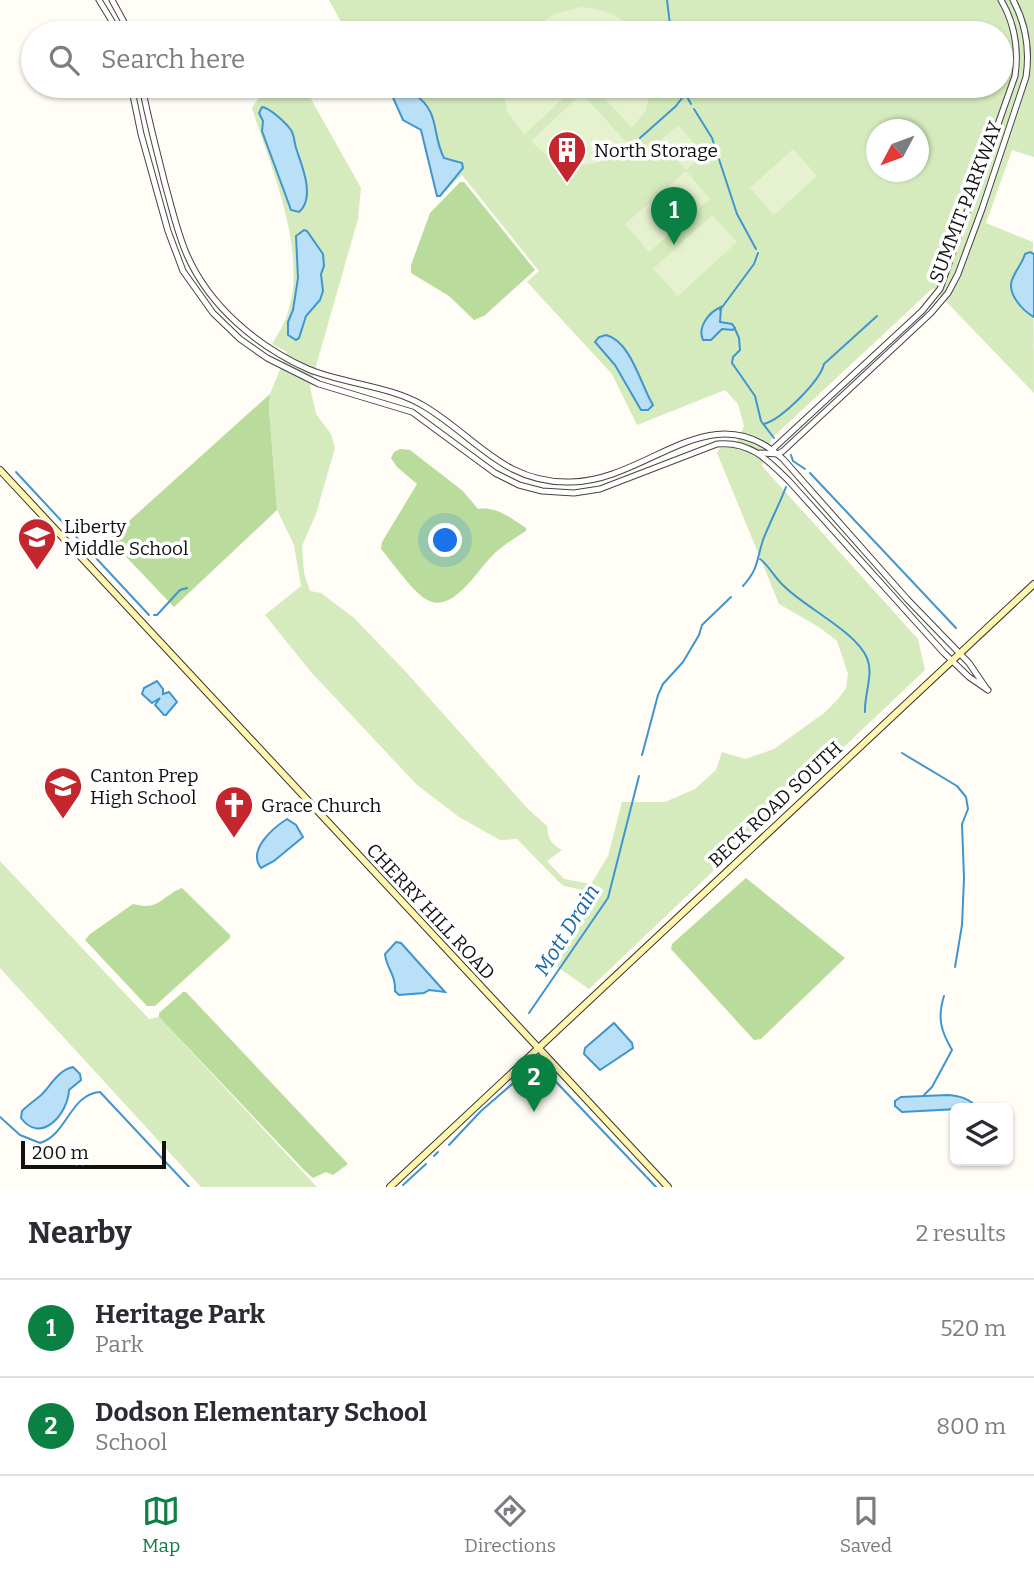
<!DOCTYPE html>
<style>
:root{--surface:#fff;--page:#f7f7f7;--text:#2b2b33;--muted:#7c7c81;--line:#e1e1e2;--accent:#0b8043}
body{margin:0;font-family:Bitter,serif;background:var(--page);color:var(--text)}
.controls{position:absolute;right:21px;bottom:21px;display:grid;overflow:hidden;border-radius:10px;box-shadow:0 2px 5px #0004}
.controls button{width:63px;height:63px;display:grid;place-items:center;padding:0;border:0;border-bottom:2px solid var(--line);background:var(--surface);color:var(--text);font:35px sans-serif}
.compass{position:absolute;left:866px;top:119px;width:63px;height:63px;border-radius:50%;background:var(--surface);box-shadow:0 2px 5px #0004;rotate:229deg}
.scale{position:absolute;left:21px;bottom:18px;width:145px;box-sizing:border-box;padding-left:7px;border:4px solid #111;border-top:0;font-size:19px;line-height:24px;white-space:nowrap;color:#111;-webkit-text-stroke:5px #fff;paint-order:stroke}
.you{position:absolute;left:446px;top:541px;width:24px;height:24px;margin:-18px;border:5px solid #fff;border-radius:50%;background:#1a73e8;box-shadow:0 0 0 10px #1a73e833}
.badge{display:grid;place-items:center;width:46px;height:46px;border-radius:50%;background:var(--accent);color:#fff;font-size:23px;font-weight:700}
.pin{position:absolute;translate:-50% -58px;filter:drop-shadow(0 2px 4px #0008)}
.pin::after{content:'';position:absolute;top:37px;width:24px;height:21px;background:inherit;clip-path:polygon(0 0,100% 0,50% 100%)}
.list{margin:0;padding:0;list-style:none}
h2{display:flex;justify-content:space-between;align-items:center;height:91px;margin:0;padding:0 28px;font-size:30px}
h2 small{font-size:23px;font-weight:400;color:var(--muted)}
.list li{display:grid;grid-template-columns:46px 1fr auto;gap:21px;align-items:center;box-sizing:border-box;height:98px;padding:0 28px;border-top:2px solid var(--line)}
.list b{display:block;font-size:26px;white-space:nowrap}
.list p{margin:0;font-size:23px;white-space:nowrap;color:var(--muted)}
.list em{font-size:23px;font-style:normal;color:var(--muted)}
.icon{flex:none;width:38px;height:38px;fill:none;stroke:currentColor;stroke-width:2;stroke-linecap:round;stroke-linejoin:round}
.map{position:relative;flex:none;width:1034px;height:1187px;overflow:hidden}
.search{position:absolute;background:var(--surface);box-shadow:0 2px 5px #0004;left:21px;right:21px;top:21px;height:77px;display:flex;align-items:center;gap:18px;box-sizing:border-box;padding:0 24px;border-radius:38px;color:var(--muted);font-size:26px}
.sheet{height:287px;background:var(--surface)}
nav{display:flex;justify-content:space-around;align-items:center;box-sizing:border-box;height:98px;border-top:2px solid var(--line);background:var(--surface);font-size:19px;color:var(--muted)}
nav a{display:grid;justify-items:center;gap:4px}
nav .on{color:var(--accent)}
.map>svg:first-child{display:block}
</style>
<div class="map">
<svg width="1034" height="1187" viewBox="0 0 1034 1187">
<rect width="100%" height="100%" fill="#fffdf5"/>
<g fill="#d5ebbd" fill-rule="evenodd">
<path d="M 329,0 L 1034,0 L 1034,157 L 1012,150 L 986,223 L 1033,242 L 1034,393 L 933,288 L 772,438 L 762,466 L 918,639 L 925,670 L 589,989 L 556,966 L 571,938 L 587,891 L 564,886 L 559,882 L 517,839 L 500,840 L 459,817 L 417,785 L 311,672 L 265,615 L 301,586 L 294,545 L 277,510 L 269,409 L 270,394 L 287,352 L 272,344 C 278,334 284,325 287,315 C 309,253 271,168 252,108 C 267,82 285,86 312,86 L 306,90 L 361,188 L 358,219 L 310,387 L 316,414 L 331,434 L 335,448 L 316,514 L 302,546 L 304,573 L 310,591 L 321,593 L 353,617 L 406,672 L 528,809 L 547,826 C 548,839 551,844 562,850 L 547,861 L 564,879 L 591,884 L 608,856 L 622,802 L 665,802 L 695,789 L 716,770 L 722,752 L 745,759 L 774,749 L 824,713 L 838,699 L 846,688 L 848,674 L 837,641 L 819,627 L 779,604 L 717,453 L 720,448 L 734,448 L 744,426 L 738,404 L 725,390 L 637,425 L 612,374 L 527,282 L 539,271 L 462,175 L 440,196 L 437,196 L 421,130 L 403,120 L 390,91 L 382,86 L 1001,86 L 1001,33 L 347,33 ZM 876,130 L 918,130 L 918,172 L 876,172 Z"/>
<path d="M 0,861 L 149,1019 L 159,1017 L 317,1187 L 201,1187 L 0,968 Z"/>
</g>
<g fill="#b9dc9c">
<path d="M 460,182 L 464,182 L 535,270 L 484,316 L 474,320 L 449,296 L 411,273 L 411,265 L 430,213 Z"/>
<path d="M 270,394 L 269,409 L 277,510 L 174,607 L 109,539 Z"/>
<path d="M 400,449 L 410,450 L 463,491 L 478,509 C 496,506 511,518 526,528 L 526,531 C 515,538 505,544 495,553 C 478,568 452,618 424,598 C 411,589 392,562 381,549 L 382,542 L 417,484 L 397,467 L 391,458 L 394,452 Z"/>
<path d="M 746,878 L 845,958 L 761,1039 L 754,1040 L 671,949 L 672,944 Z"/>
<path d="M 182,888 L 230,935 L 230,938 L 155,1006 L 147,1006 L 85,940 L 90,934 L 133,904 C 160,911 160,897 182,888 Z"/>
<path d="M 183,992 L 186,992 L 348,1164 L 333,1175 L 326,1172 L 313,1178 L 305,1171 L 159,1017 L 159,1013 Z"/>
</g>
<g fill="#e6f2cf">
<path d="M 582,7 C 605,9 620,16 636,32 L 537,33 L 533,29 L 554,14 Z"/>
<path d="M 502,86 L 573,86 L 572,90 L 524,135 L 507,111 Z"/>
<path d="M 599,86 L 651,86 L 646,110 L 632,128 L 598,91 Z"/>
<path d="M 579,96 L 586,98 L 629,145 C 599,172 558,172 531,141 Z"/>
<path d="M 678,125 L 704,154 L 686,170 L 660,141 Z"/>
<path d="M 793,149 L 817,176 L 774,215 L 750,188 Z"/>
<path d="M 686,171 L 710,199 L 649,252 L 625,224 Z"/>
<path d="M 712,215 L 737,242 L 678,296 L 653,269 Z"/>
</g>
<g fill="#b9e0f7" stroke="#3f96cf" stroke-width="2">
<path d="M 394,86 C 404,86 407,88 414,94 C 441,112 431,133 444,158 L 462,163 L 463,168 L 440,196 L 437,196 L 421,130 L 403,120 L 390,91 Z"/>
<path d="M 262,107 C 270,108 286,123 291,130 C 295,136 294,144 297,151 C 303,168 315,198 299,212 L 291,210 L 262,131 L 263,121 L 259,113 Z"/>
<path d="M 304,230 L 307,231 L 323,254 L 324,266 L 321,274 L 323,291 L 320,300 L 306,316 L 299,338 L 296,340 L 288,335 L 288,322 L 293,310 L 298,278 L 296,236 Z"/>
<path d="M 1030,252 L 1034,254 L 1034,317 C 1023,311 1007,294 1012,280 C 1015,271 1022,264 1025,254 Z"/>
<path d="M 721,307 L 720,322 L 732,324 L 735,328 L 733,330 L 722,329 L 711,340 L 703,340 C 697,327 709,312 721,307 Z"/>
<path d="M 606,335 C 631,341 641,386 653,405 L 648,410 L 641,410 L 615,365 L 595,342 L 599,337 Z"/>
<path d="M 157,681 L 163,689 L 163,694 L 169,692 L 177,702 L 166,715 L 164,715 L 155,705 L 160,698 L 152,703 L 142,694 L 144,688 Z"/>
<path d="M 287,819 L 296,825 L 303,837 L 274,861 L 261,868 C 247,850 273,828 287,819 Z"/>
<path d="M 396,942 L 401,943 L 445,992 L 429,990 L 424,993 L 399,995 L 395,991 C 396,974 386,968 385,954 Z"/>
<path d="M 614,1023 L 632,1043 L 633,1048 L 600,1070 L 584,1054 L 585,1048 Z"/>
<path d="M 73,1067 L 80,1074 L 81,1080 L 69,1090 C 68,1114 41,1145 21,1118 L 22,1111 C 28,1105 34,1101 40,1096 C 50,1087 58,1070 73,1067 Z"/>
<path d="M 948,1095 C 958,1096 971,1098 976,1108 L 902,1112 L 895,1106 L 895,1101 L 901,1097 Z"/>
</g>
<g fill="none" stroke-linecap="round" stroke-linejoin="round">
<g stroke="#3f96cf" stroke-width="2">
<path d="M 667,0 L 671,33"/>
<path d="M 681,86 L 691,104"/>
<path d="M 694,109 L 712,138 L 737,214 L 756,249"/>
<path d="M 640,138 L 676,106 L 685,94"/>
<path d="M 720,310 L 754,264 L 758,253"/>
<path d="M 735,329 L 739,338 L 740,350 L 733,357 L 732,363 L 755,396 L 761,421 L 774,438"/>
<path d="M 764,424 C 782,419 820,381 824,364 L 877,316"/>
<path d="M 791,455 L 793,461 L 805,469"/>
<path d="M 16,472 L 149,615"/>
<path d="M 810,473 L 956,628"/>
<path d="M 760,559 C 767,563 776,580 785,587 C 806,608 855,631 867,658 C 874,674 864,695 865,712"/>
<path d="M 743,586 C 759,568 756,561 763,540 C 770,522 779,505 786,487"/>
<path d="M 154,615 L 157,615 L 180,590 L 187,588"/>
<path d="M 902,753 L 957,786 L 966,797 L 968,809 L 962,824 L 964,878 L 962,925 L 955,967"/>
<path d="M 642,755 L 658,695 L 663,684 L 683,662 L 699,635 L 702,625 L 731,597"/>
<path d="M 529,1013 L 608,898 L 639,776"/>
<path d="M 540,1065 L 656,1187"/>
<path d="M 924,1095 L 932,1087 L 952,1050 C 941,1031 937,1018 944,996"/>
<path d="M 0,1117 L 20,1135 L 40,1143 C 67,1135 70,1094 100,1092 L 189,1187"/>
<path d="M 449,1145 L 481,1111 L 534,1065"/>
<path d="M 434,1156 L 438,1152"/>
<path d="M 403,1185 L 426,1164"/>
</g>
<g stroke="#444" stroke-width="7">
<g id="tertiary">
<path d="M 99,0 L 119,33"/>
<path d="M 112,0 L 130,33"/>
<path d="M 131,86 L 141,134 L 168,231 L 183,271 L 213,313 L 240,339 L 267,358 L 319,384 L 412,412 L 495,473 L 519,485 L 542,491 L 574,493 L 600,489 L 717,444 C 750,441 767,459 789,481 L 944,653 L 969,677 L 988,690"/>
<path d="M 142,86 C 148,119 157,151 165,184 C 172,208 177,232 187,255 C 210,307 257,346 308,369 C 344,384 391,386 424,406 C 476,437 504,484 571,482 C 649,481 710,392 783,459 L 907,599 L 969,663 L 986,688"/>
<path d="M 773,449 L 922,311 L 940,289 L 1015,76 C 1019,48 1015,24 1001,0"/>
<path d="M 760,453 L 778,454 L 783,451 L 931,313 L 948,293 L 958,274 L 982,209 L 1026,77 C 1030,50 1026,24 1013,0"/>
</g>
</g>
<g stroke="#333" stroke-width="8">
<g id="secondary">
<path d="M 0,470 L 668,1187"/>
<path d="M 390,1187 L 1034,584"/>
</g>
</g>
<use href="#tertiary" stroke="#fff" stroke-width="5"/>
<use href="#secondary" stroke="#fff6b0" stroke-width="6"/>
</g>
<defs>
<g id="building-pin" transform="scale(2.0125)"><path d="M0 17L-7.5 6A9.5 9.5 0 1 1 7.5 6Z" fill="#c4262e" stroke="#fff"/><path d="M-4-6H4V6H1V3H-1V6H-4ZM-2.5-4.3h1.7v1.8h-1.7ZM.8-4.3h1.7v1.8H.8ZM-2.5-1h1.7V.8h-1.7ZM.8-1h1.7V.8H.8Z" fill="#fff"/></g>
<g id="school-pin" transform="scale(2.0125)"><path d="M0 17L-7.5 6A9.5 9.5 0 1 1 7.5 6Z" fill="#c4262e" stroke="#fff"/><path d="M0-5L7-2L0 1L-7-2ZM-4 1L0 2.5L4 1V4Q0 6-4 4Z" fill="#fff"/></g>
<g id="church-pin" transform="scale(2.0125)"><path d="M0 17L-7.5 6A9.5 9.5 0 1 1 7.5 6Z" fill="#c4262e" stroke="#fff"/><path d="M-1.2-6h2.4v3.5h3.3v2.4h-3.3V6h-2.4V-.1h-3.3v-2.4h3.3Z" fill="#fff"/></g>
</defs>
<g fill-rule="evenodd">
<use href="#building-pin" x="567" y="150"/>
<use href="#school-pin" x="37" y="537"/>
<use href="#school-pin" x="63" y="786"/>
<use href="#church-pin" x="234" y="805"/>
</g>
<g text-anchor="middle" stroke-width="7" stroke-linejoin="round" paint-order="stroke">
<g font-size="19" fill="#111" stroke="#fff" text-anchor="start">
<text x="594" y="157">North Storage</text>
<text x="64" y="533">Liberty<tspan x="64" dy="22">Middle School</tspan></text>
<text x="90" y="782">Canton Prep<tspan x="90" dy="22">High School</tspan></text>
<text x="261" y="812">Grace Church</text>
</g>
<g font-size="19" fill="#111" stroke="#fff">
<text transform="translate(965 202) rotate(-69)" y="7">SUMMIT PARKWAY</text>
<text transform="translate(775 804) rotate(-43)" y="7">BECK ROAD SOUTH</text>
<text transform="translate(431 911) rotate(47)" y="7">CHERRY HILL ROAD</text>
</g>
<g font-size="21" font-style="italic" fill="#1768a6" stroke="#fff">
<text transform="translate(567 930) rotate(-58)" y="7">Mott Drain</text>
</g>
</g>
</svg>
<div class="controls">
<button><svg class="icon" aria-label="layers" viewBox="0 0 24 24"><path d="M12 4l9 5-9 5-9-5zM3 14l9 5 9-5"/></svg></button>
</div>
<svg class="compass" viewBox="-18 -18 36 36"><path d="M0-13l5 13h-10z" fill="#e53935"/><path d="M0 13l5-13h-10z" fill="#7c7c81"/></svg>
<div class="scale">200 m</div>
<div class="you"></div>
<div class="pin badge" style="left:674px;top:245px">1</div>
<div class="pin badge" style="left:534px;top:1112px">2</div>
<div class="search"><svg class="icon" aria-label="search" viewBox="0 0 24 24"><circle cx="10" cy="10" r="6"/><path d="M15 15l6 6"/></svg>Search here</div>
</div>
<section class="sheet">
<h2>Nearby<small>2 results</small></h2>
<ul class="list">
<li><span class="badge">1</span><div><b>Heritage Park</b><p>Park</p></div><em>520 m</em></li>
<li><span class="badge">2</span><div><b>Dodson Elementary School</b><p>School</p></div><em>800 m</em></li>
</ul>
</section>
<nav>
<a class="on"><svg class="icon" aria-label="map" viewBox="0 0 24 24"><path d="M3 6l6-2 6 2 6-2v14l-6 2-6-2-6 2zM9 4v14M15 6v14"/></svg>Map</a>
<a><svg class="icon" aria-label="directions" viewBox="0 0 24 24"><path d="M12 3l9 9-9 9-9-9zM9 14v-3h6M13 9l2 2-2 2"/></svg>Directions</a>
<a><svg class="icon" aria-label="saved" viewBox="0 0 24 24"><path d="M7 4h10v16l-5-4-5 4z"/></svg>Saved</a>
</nav>
